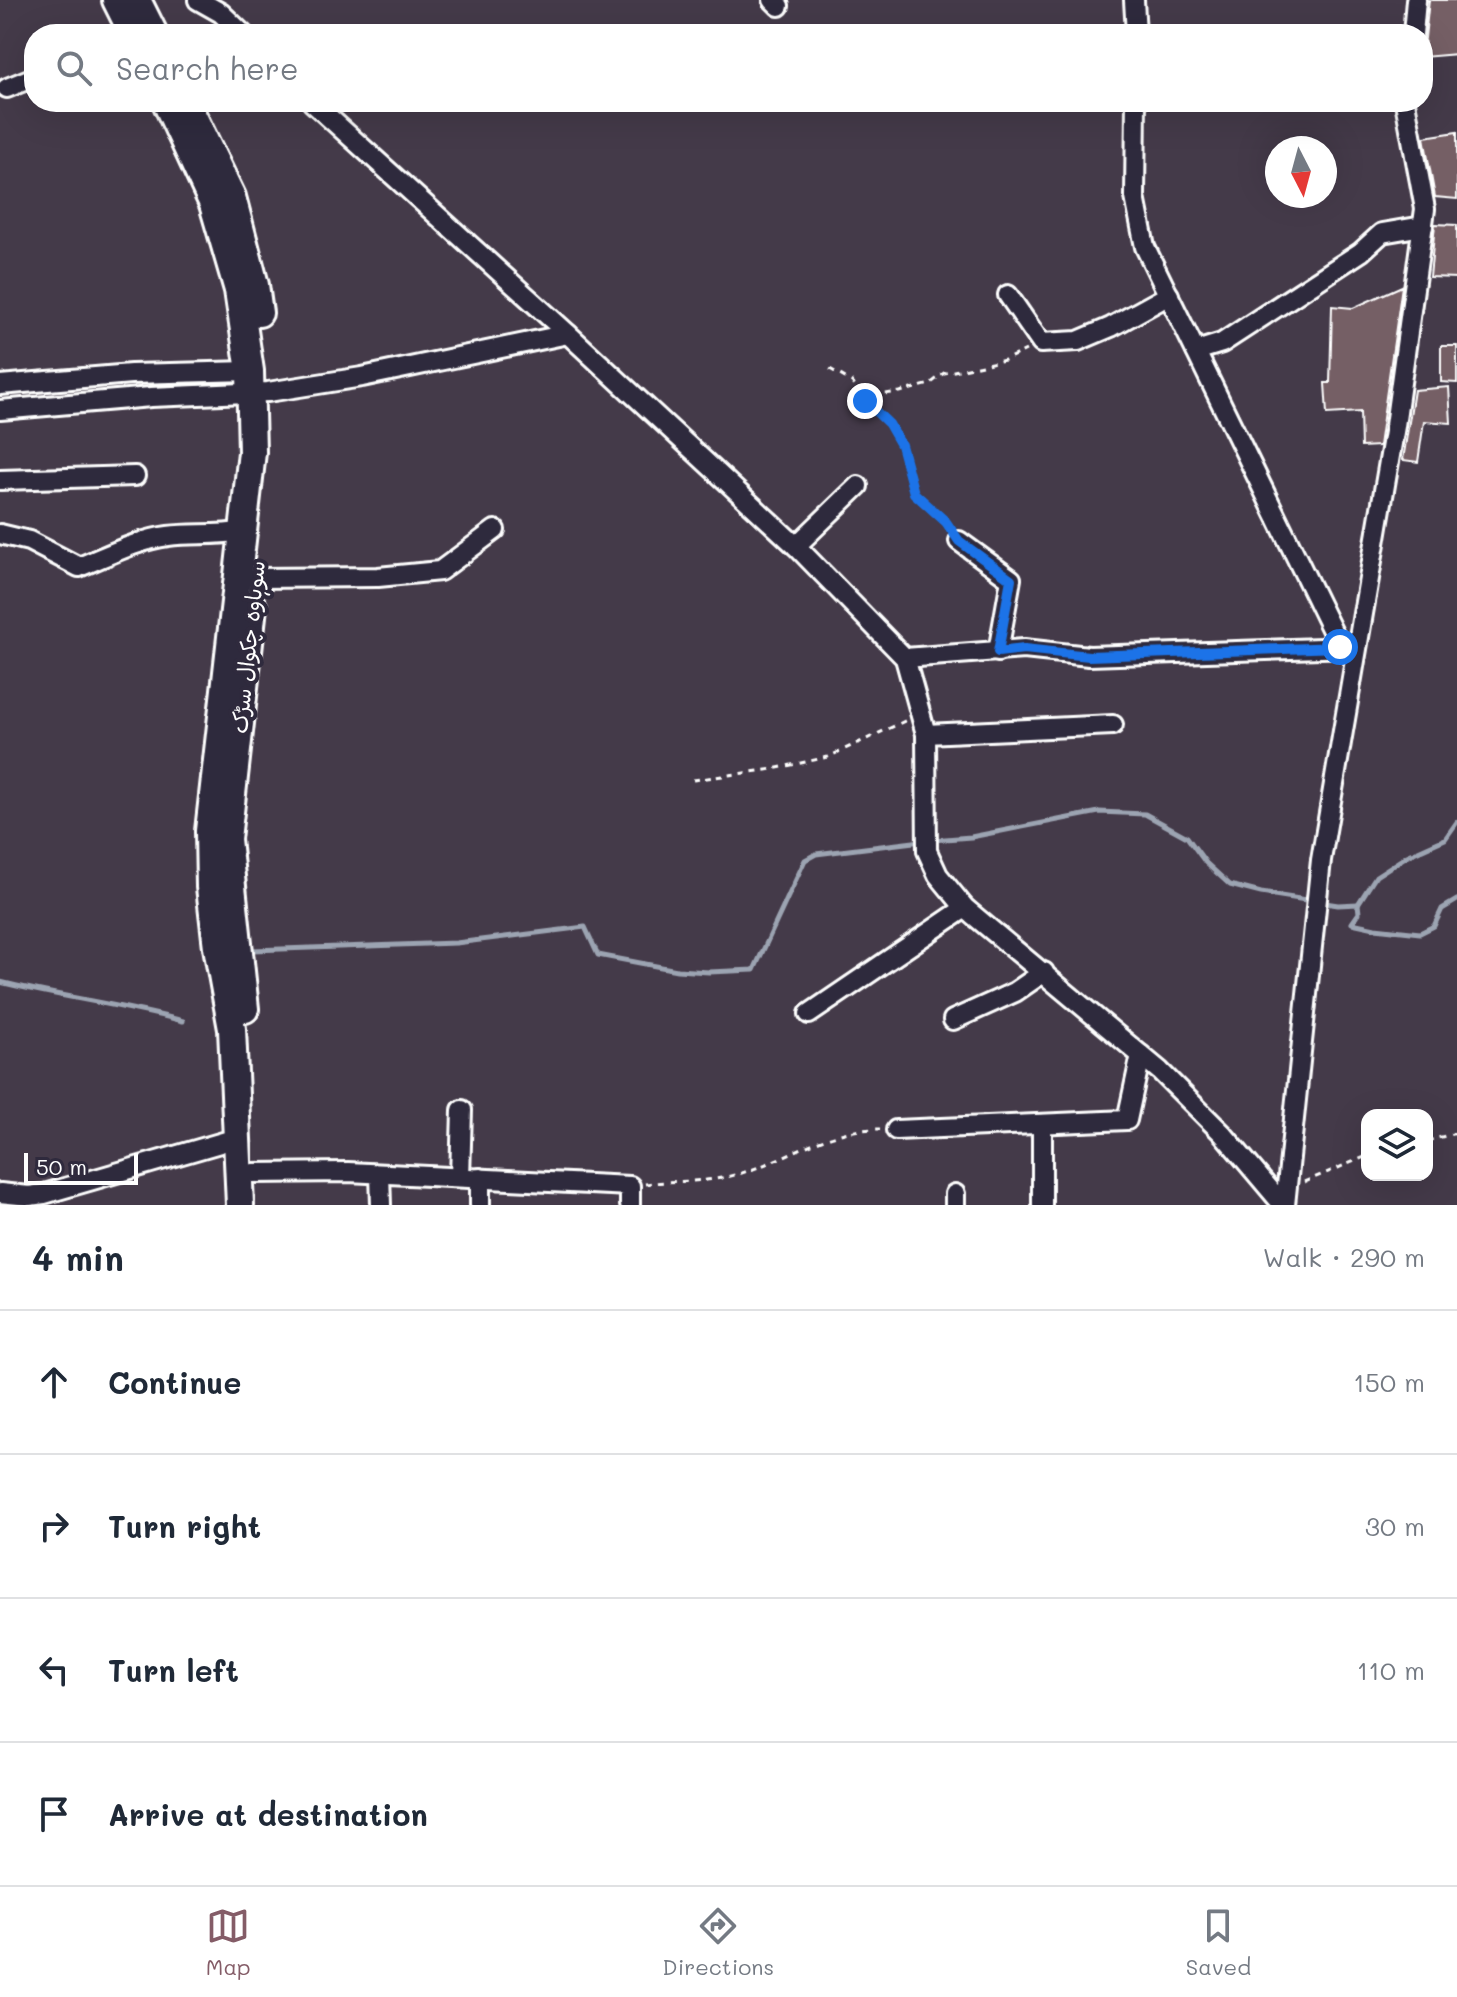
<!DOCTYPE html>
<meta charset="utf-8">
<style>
:root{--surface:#fff;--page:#f2f2f3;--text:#1f2937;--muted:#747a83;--line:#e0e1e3;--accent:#845c67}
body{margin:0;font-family:Mali,"Playpen Sans Arabic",sans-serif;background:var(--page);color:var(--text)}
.controls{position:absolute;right:24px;bottom:24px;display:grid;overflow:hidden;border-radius:16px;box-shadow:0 8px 32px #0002}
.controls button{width:72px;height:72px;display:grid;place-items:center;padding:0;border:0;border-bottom:2px solid var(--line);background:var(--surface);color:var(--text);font:40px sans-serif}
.compass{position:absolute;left:1265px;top:136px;width:72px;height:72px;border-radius:50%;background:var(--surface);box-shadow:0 8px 32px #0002;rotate:174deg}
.scale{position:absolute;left:24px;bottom:20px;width:114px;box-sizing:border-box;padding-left:8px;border:4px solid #fff;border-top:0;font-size:22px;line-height:28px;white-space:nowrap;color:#fff;-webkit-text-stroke:6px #2f2a3d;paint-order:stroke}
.stop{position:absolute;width:24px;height:24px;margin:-18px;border:6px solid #1a73e8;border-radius:50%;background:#fff}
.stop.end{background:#1a73e8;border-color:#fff;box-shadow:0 2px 8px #0008}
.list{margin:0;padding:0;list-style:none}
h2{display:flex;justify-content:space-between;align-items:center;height:104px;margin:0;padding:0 32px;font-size:34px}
h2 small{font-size:26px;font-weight:400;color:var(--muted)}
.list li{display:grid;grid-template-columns:52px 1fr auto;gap:24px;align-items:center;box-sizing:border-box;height:144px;padding:0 32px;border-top:2px solid var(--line)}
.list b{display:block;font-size:30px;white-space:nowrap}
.list em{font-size:26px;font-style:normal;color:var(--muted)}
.icon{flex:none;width:44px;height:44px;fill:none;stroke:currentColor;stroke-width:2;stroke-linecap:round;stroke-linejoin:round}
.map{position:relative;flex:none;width:1457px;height:1205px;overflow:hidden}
.search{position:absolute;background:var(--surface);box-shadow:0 8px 32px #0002;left:24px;right:24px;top:24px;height:88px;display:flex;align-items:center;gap:20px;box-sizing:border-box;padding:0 28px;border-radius:32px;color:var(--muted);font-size:30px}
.sheet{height:680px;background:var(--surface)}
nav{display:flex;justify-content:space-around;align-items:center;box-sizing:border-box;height:112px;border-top:2px solid var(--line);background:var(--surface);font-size:22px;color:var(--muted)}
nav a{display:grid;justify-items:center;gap:4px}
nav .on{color:var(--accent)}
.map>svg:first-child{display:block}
</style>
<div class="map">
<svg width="1457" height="1205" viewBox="0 0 1457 1205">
<rect width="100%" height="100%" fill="#443a49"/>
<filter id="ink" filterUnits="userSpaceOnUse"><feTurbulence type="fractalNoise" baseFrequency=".0125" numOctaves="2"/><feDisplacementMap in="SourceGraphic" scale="16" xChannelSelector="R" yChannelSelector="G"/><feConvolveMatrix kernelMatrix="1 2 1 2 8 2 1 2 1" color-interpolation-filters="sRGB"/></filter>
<g filter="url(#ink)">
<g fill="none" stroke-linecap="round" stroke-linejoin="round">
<g stroke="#9ca4b2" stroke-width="5">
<path d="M 932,840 L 971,837 L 1099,812 L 1145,814 L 1187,837 L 1206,863 L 1230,885 L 1261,893 L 1338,905 L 1358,904 L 1359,913 L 1352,923 L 1375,928 L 1420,933 L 1434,926 L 1442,909 L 1457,900"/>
<path d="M 1358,904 L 1376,876 L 1407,856 L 1445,839 L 1457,822"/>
<path d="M 252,950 L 456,943 L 585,927 L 598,955 L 677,970 L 709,972 L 754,970 L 805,860 L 816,854 L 922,841"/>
<path d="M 0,982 C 61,997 123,1005 183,1021"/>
</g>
</g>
<g fill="#755e65" stroke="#fff" stroke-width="2">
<path d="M 1429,0 L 1457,0 L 1457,54 L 1423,57 Z"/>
<path d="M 1457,132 L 1457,199 L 1435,197 L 1424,137 Z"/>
<path d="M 1435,224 L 1457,225 L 1457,278 L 1430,277 Z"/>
<path d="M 1402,286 L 1379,446 L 1361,447 L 1360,412 L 1327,414 L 1325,383 L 1330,383 L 1332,306 L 1353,308 Z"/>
<path d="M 1441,346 L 1457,346 L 1457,383 L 1441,382 Z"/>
<path d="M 1449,387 L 1451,423 L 1424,421 L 1418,462 L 1403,460 L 1414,390 Z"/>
</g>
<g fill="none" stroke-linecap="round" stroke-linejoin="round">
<g stroke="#fff" stroke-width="24">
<g id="minor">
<path d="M 198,0 L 221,13 L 243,34"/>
<path d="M 773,0 L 779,6"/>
<path d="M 1134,0 L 1136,34"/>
<path d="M 1413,34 L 1416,0"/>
<path d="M 7,88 L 34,77"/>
<path d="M 312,102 L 568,334 L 796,546 L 905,658 L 926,734 L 927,851 L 938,875 L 965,908 L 1160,1071 L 1223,1134 L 1283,1205"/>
<path d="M 1136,102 L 1135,197 L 1145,247 L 1340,647"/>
<path d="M 1008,295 L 1041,343 L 1078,341 L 1111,327 L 1169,295"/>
<path d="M 1196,351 L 1222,343 L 1361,252 L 1382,233 L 1423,226"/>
<path d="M 0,385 L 131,374 L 250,371"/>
<path d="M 0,410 L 151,397 L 268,392 L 362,377 L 568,334"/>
<path d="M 0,480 L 135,476"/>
<path d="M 0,534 L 29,541 L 79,567 C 107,556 137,540 168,536 C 194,533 217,536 244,531"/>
<path d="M 959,541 L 1011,579 L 998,652"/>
<path d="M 796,546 L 858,486"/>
<path d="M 255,578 L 378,577 L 440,571 L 495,530"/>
<path d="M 905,658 L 1024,649 L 1089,656 L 1351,647"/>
<path d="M 926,734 L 1113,725"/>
<path d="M 809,1014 L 965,908"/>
<path d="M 953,1020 L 1015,992 L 1044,972"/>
<path d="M 896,1130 L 1127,1120 L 1141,1055"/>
<path d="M 253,1173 L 348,1172 L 630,1186 L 630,1205"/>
<path d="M 380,1174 L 381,1205"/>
<path d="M 460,1177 L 462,1110"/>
<path d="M 0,1193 L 29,1196 L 44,1194 L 237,1138"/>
<path d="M 480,1205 L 480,1178"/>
<path d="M 955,1205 L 955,1194"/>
<path d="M 1042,1205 L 1042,1125"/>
<path d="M 1285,1205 L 1321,860 L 1395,426 L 1425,209 L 1405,102"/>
</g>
</g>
<g stroke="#fff" stroke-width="32">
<g id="highway">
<path d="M 116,0 L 133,34"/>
<path d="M 137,0 L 154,34"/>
<path d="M 166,102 L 213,204 L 238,290 L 250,371 L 252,452 L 209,831 L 210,887 L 217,947 L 232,1029 L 240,1205"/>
<path d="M 186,102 L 232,197 L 255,285 L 259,313"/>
<path d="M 245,1009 L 227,839 L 253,607"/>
</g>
</g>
<g stroke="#fff" stroke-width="3" stroke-dasharray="6 6" stroke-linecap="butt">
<path d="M 1371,34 L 1398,34"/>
<path d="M 830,369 L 852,382 L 865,401 L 889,424 L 901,445 L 914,493 L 950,528"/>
<path d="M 862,397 L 900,392 L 930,384 L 944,373 L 1005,360 L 1026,350"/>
<path d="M 693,780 L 773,769 L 828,757 L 907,720"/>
<path d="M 1427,1141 L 1456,1133"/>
<path d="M 1304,1182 L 1367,1156"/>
<path d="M 645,1184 C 671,1180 700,1183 726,1177 C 780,1166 821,1128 880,1129"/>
</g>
<use href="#minor" stroke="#2f2a3d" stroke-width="18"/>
<use href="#highway" stroke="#2f2a3d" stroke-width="26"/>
</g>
</g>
<g fill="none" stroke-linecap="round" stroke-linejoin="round" filter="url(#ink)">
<path stroke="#1a73e8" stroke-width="10" d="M 865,401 L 889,424 L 901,445 L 914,493 L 946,522 L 959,541 L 1011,579 L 998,652 L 1024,649 L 1089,656 L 1340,647"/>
</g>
<g text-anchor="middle" stroke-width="8" stroke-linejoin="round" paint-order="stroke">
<g font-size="22" fill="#fff" stroke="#2f2a3d">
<text transform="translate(248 647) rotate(-84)" y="8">سوہاوہ چکوال سڑک</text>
</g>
</g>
</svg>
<div class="controls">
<button><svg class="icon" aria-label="layers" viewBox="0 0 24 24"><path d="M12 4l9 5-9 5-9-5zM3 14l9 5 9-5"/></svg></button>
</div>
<svg class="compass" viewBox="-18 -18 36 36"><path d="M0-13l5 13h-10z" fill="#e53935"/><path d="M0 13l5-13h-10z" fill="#747a83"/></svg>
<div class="scale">50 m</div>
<div class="stop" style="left:1340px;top:647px"></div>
<div class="stop end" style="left:865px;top:401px"></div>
<div class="search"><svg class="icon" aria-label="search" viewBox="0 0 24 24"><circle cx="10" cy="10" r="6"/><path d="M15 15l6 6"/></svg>Search here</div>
</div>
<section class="sheet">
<h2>4 min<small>Walk · 290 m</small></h2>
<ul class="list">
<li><svg class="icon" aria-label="ahead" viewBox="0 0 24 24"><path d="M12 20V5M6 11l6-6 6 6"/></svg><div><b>Continue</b></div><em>150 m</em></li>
<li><svg class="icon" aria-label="right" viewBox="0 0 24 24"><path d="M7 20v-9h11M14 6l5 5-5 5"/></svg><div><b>Turn right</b></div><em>30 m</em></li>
<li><svg class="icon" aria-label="left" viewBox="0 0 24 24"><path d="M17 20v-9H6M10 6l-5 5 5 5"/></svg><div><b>Turn left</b></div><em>110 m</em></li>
<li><svg class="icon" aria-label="arrive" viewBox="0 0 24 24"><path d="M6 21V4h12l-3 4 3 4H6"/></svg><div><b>Arrive at destination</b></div></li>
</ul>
</section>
<nav>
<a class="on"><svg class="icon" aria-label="map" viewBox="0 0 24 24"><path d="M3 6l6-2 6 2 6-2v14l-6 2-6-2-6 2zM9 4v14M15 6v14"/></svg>Map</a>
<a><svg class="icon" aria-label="directions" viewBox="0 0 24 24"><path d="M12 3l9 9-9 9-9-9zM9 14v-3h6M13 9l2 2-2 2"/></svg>Directions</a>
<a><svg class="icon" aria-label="saved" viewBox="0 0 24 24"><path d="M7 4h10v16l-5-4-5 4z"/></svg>Saved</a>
</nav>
